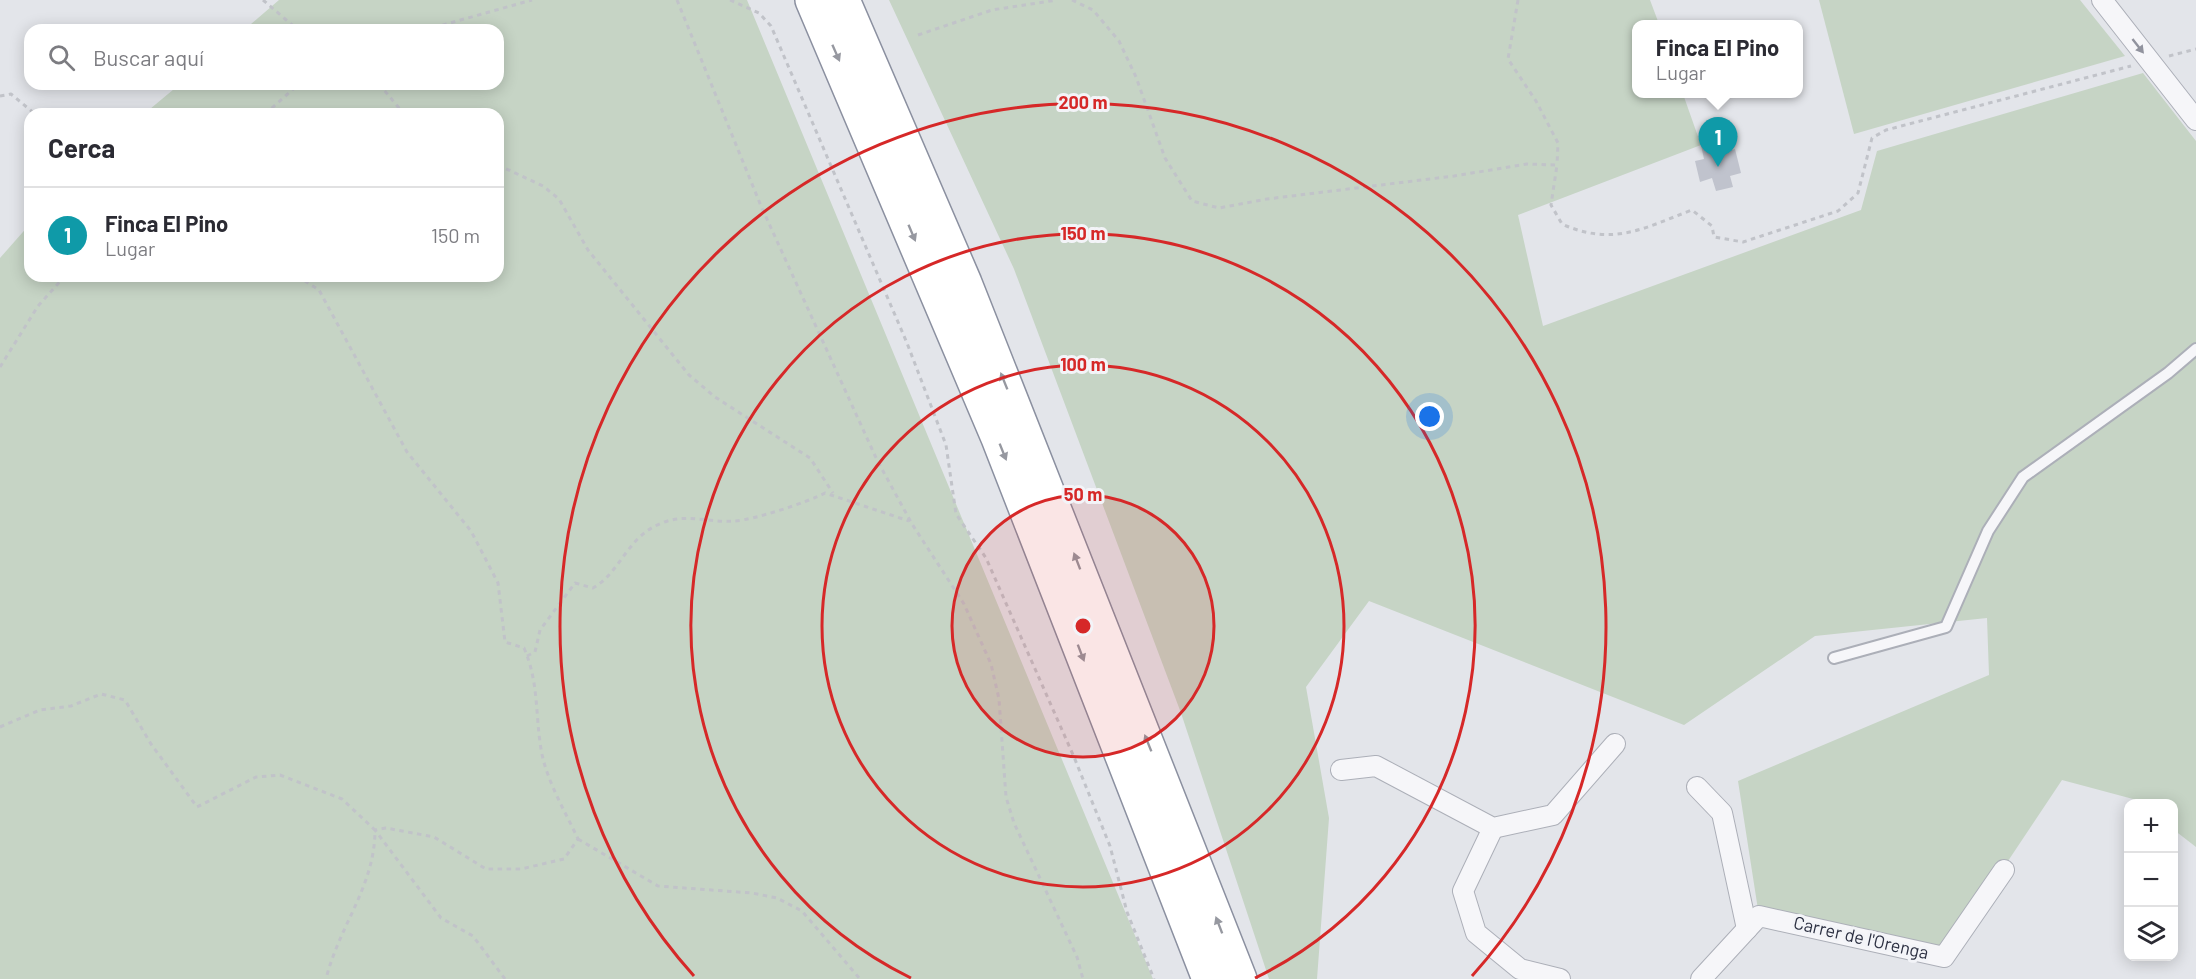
<!DOCTYPE html>
<html lang="es">
<meta charset="utf-8">
<style>
:root{--surface:#fff;--page:#f2f2f3;--text:#2b2b33;--muted:#7c7c81;--line:#e1e1e2;--accent:#c75250}
body{margin:0;font-family:Barlow,sans-serif;background:var(--page);color:var(--text)}
.controls{position:absolute;right:18px;bottom:18px;display:grid;overflow:hidden;border-radius:12px;box-shadow:0 3px 15px #0003}
.controls button{width:54px;height:54px;display:grid;place-items:center;padding:0;border:0;border-bottom:2px solid var(--line);background:var(--surface);color:var(--text);font:30px sans-serif}
.you{position:absolute;left:1430px;top:417px;width:21px;height:21px;margin:-15px;border:4px solid #fff;border-radius:50%;background:#1a73e8;box-shadow:0 0 0 9px #1a73e833}
.badge{display:grid;place-items:center;width:39px;height:39px;border-radius:50%;background:var(--accent);color:#fff;font-size:20px;font-weight:700}
.pin{position:absolute;translate:-50% -50px;filter:drop-shadow(0 2px 3px #0008)}
.pin::after{content:'';position:absolute;top:32px;width:21px;height:18px;background:inherit;clip-path:polygon(0 0,100% 0,50% 100%)}
.popup{position:absolute;left:1632px;top:20px;width:171px;height:78px;box-sizing:border-box;display:grid;place-content:center;border-radius:12px;background:var(--surface);filter:drop-shadow(0 2px 4px #0005);font-size:20px;white-space:nowrap;color:var(--muted)}
.popup b{font-size:22px;color:var(--text)}
.popup::after{content:'';position:absolute;left:50%;top:100%;margin-left:-12px;border:12px solid transparent;border-top-color:var(--surface)}
.list{margin:0;padding:0;list-style:none}
h2{display:flex;justify-content:space-between;align-items:center;height:78px;margin:0;padding:0 24px;font-size:26px}
h2 small{font-size:20px;font-weight:400;color:var(--muted)}
.list li{display:grid;grid-template-columns:39px 1fr auto;gap:18px;align-items:center;box-sizing:border-box;height:96px;padding:0 24px;border-top:2px solid var(--line)}
.list b{display:block;font-size:22px;white-space:nowrap}
.list p{margin:0;font-size:20px;white-space:nowrap;color:var(--muted)}
.list em{font-size:20px;font-style:normal;color:var(--muted)}
.icon{flex:none;width:33px;height:33px;fill:none;stroke:currentColor;stroke-width:2;stroke-linecap:round;stroke-linejoin:round}
.map{position:relative;flex:none;width:2196px;height:979px;overflow:hidden}
.search{position:absolute;background:var(--surface);box-shadow:0 3px 15px #0003;left:24px;top:24px;width:480px;height:66px;display:flex;align-items:center;gap:15px;box-sizing:border-box;padding:0 21px;border-radius:18px;color:var(--muted);font-size:22px}
.panel{position:absolute;background:var(--surface);box-shadow:0 3px 15px #0003;left:24px;top:108px;width:480px;height:174px;border-radius:18px}
.map>svg:first-child{display:block}
</style>
<div class="map">
<svg width="2196" height="979" viewBox="0 0 2196 979">
<rect width="100%" height="100%" fill="#e3e5ea"/>
<g fill="#c6d4c5">
<path d="M 279,0 L 747,0 L 1153,979 L 0,979 L 0,258 L 30,224 L 30,276 L 498,276 L 498,114 L 144,114 L 180,84 L 498,84 L 498,30 L 244,30 Z"/>
<path d="M 889,0 L 1650,0 L 1659,24 L 1637,24 L 1637,94 L 1683,94 L 1701,145 L 1518,215 L 1543,326 L 1861,210 L 1877,151 L 2143,73 L 2196,141 L 2196,847 L 2174,830 L 2174,804 L 2138,803 L 2133,799 L 2062,780 L 1944,957 L 1759,916 L 1738,781 L 1989,675 L 1987,618 L 1815,636 L 1684,725 L 1369,601 L 1306,687 L 1329,818 L 1317,979 L 1269,979 L 1181,713 L 1014,269 Z"/>
<path d="M 1819,0 L 2080,0 L 2125,56 L 1854,134 Z"/>
</g>
<path fill="#c0c3cd" d="M 1723,139 L 1726,152 L 1735,149 L 1741,173 L 1730,176 L 1733,187 L 1716,191 L 1712,178 L 1700,182 L 1695,161 L 1704,159 L 1701,145 Z"/>
<g fill="none" stroke-linecap="round" stroke-linejoin="round">
<g stroke="#acafb8" stroke-width="14">
<path id="service" d="M 1834,658 L 1946,627 L 1988,531 L 2023,477 L 2168,373 L 2196,349"/>
</g>
<g stroke="#acafb8" stroke-width="22">
<g id="minor">
<path d="M 2102,0 L 2196,120"/>
<path d="M 1341,770 L 1376,766 L 1493,828 L 1553,815 L 1615,744"/>
<path d="M 1697,787 L 1722,813 L 1747,929"/>
<path d="M 1493,828 L 1463,891 L 1476,933 L 1520,969 L 1560,979"/>
<path d="M 1701,979 L 1759,916 L 1944,957 L 2004,870"/>
</g>
</g>
<g stroke="#8b90a0" stroke-width="36">
<g id="motorway">
<path d="M 812,0 L 998,438 L 1209,979"/>
<path d="M 843,0 L 965,283 L 1240,979"/>
</g>
</g>
<g stroke="#c1c3c9" stroke-width="3" stroke-dasharray="4.5 4.5" stroke-linecap="butt">
<path d="M 263,0 L 298,30"/>
<path d="M 677,0 L 761,206 L 877,460 L 912,524 L 964,604 L 991,664 L 999,699 L 1006,797 L 1014,823 L 1077,957 L 1083,979"/>
<path d="M 730,0 L 759,13 L 771,26 L 907,343 L 946,445 L 956,514 L 986,558 L 1074,757 L 1110,846 L 1127,912 L 1154,979"/>
<path d="M 1072,0 L 1093,10 L 1119,41 L 1136,77 L 1165,158 L 1192,201 L 1219,208 L 1267,199 L 1454,176 L 1527,164 L 1557,165 L 1551,205 L 1562,224 C 1613,247 1644,228 1692,210 L 1712,226 L 1714,237 L 1743,242 L 1838,211 L 1858,193 L 1872,138 L 1886,130 L 2131,66"/>
<path d="M 1518,0 L 1508,59 L 1536,101 L 1558,143 L 1557,165"/>
<path d="M 425,30 L 532,0"/>
<path d="M 918,35 L 992,10 L 1057,0"/>
<path d="M 2169,56 L 2196,49"/>
<path d="M 379,84 L 404,114"/>
<path d="M 0,96 L 11,94 L 35,114"/>
<path d="M 265,114 L 299,84"/>
<path d="M 498,165 L 543,186 L 559,199 L 588,250 L 689,375 L 715,397 L 810,458 L 833,493"/>
<path d="M 297,276 L 319,290 L 407,452 L 471,531 L 498,583 L 505,642 L 524,648 C 539,683 535,712 541,749 C 546,780 565,811 578,839 L 564,859 L 521,869 L 486,869 L 434,837 L 386,828 L 375,830 L 441,918 L 473,936 L 505,979"/>
<path d="M 0,367 L 38,306 L 65,276"/>
<path d="M 527,656 L 535,652 L 540,630 L 575,583 L 593,588 C 621,572 627,536 662,523 C 686,513 709,523 734,521 C 754,520 808,502 825,493 L 909,521"/>
<path d="M 0,727 L 40,710 L 71,706 L 101,694 L 125,700 L 151,744 L 197,807 L 256,777 L 280,775 L 342,799 L 375,830 C 375,886 339,926 326,979"/>
<path d="M 578,839 L 658,886 L 752,893 L 777,898 L 802,911 L 860,979"/>
</g>
<use href="#service" stroke="#f6f6f9" stroke-width="10"/>
<use href="#minor" stroke="#f6f6f9" stroke-width="20"/>
<use href="#motorway" stroke="#fff" stroke-width="33"/>
</g>
<defs><path id="oneway-solid" d="M-6-.8H1V-3.2L6.5 0L1 3.2V.8H-6Z" transform="scale(1.5)"/></defs>
<use fill="#91939e" href="#oneway-solid" transform="translate(2138 46) rotate(52)"/>
<g fill="#9698a0">
<use href="#oneway-solid" transform="translate(836 53) rotate(66)"/>
<use href="#oneway-solid" transform="translate(912 233) rotate(67)"/>
<use href="#oneway-solid" transform="translate(1004 381) rotate(-112)"/>
<use href="#oneway-solid" transform="translate(1003 452) rotate(68)"/>
<use href="#oneway-solid" transform="translate(1077 561) rotate(-111)"/>
<use href="#oneway-solid" transform="translate(1081 653) rotate(69)"/>
<use href="#oneway-solid" transform="translate(1148 743) rotate(-112)"/>
<use href="#oneway-solid" transform="translate(1219 925) rotate(-111)"/>
</g>
<circle cx="1083" cy="626" r="131" fill="#d62828" fill-opacity=".12"/>
<g fill="none" stroke="#d62828" stroke-width="3">
<circle cx="1083" cy="626" r="131"/>
<circle cx="1083" cy="626" r="261"/>
<path d="M911 978A392 392 0 1 1 1255 978"/>
<path d="M694 976A523 523 0 1 1 1472 976"/>
</g>
<g text-anchor="middle" stroke-width="6" stroke-linejoin="round" paint-order="stroke">
<g font-size="18" fill="#2c3042" stroke="#f3f4f8">
<text transform="translate(1861 938) rotate(13)" y="6">Carrer de l'Orenga</text>
</g>
</g>
<circle cx="1083" cy="626" r="9" fill="#d62828" stroke="#f3f4f8" stroke-width="3"/>
<g font-size="18" text-anchor="middle" font-weight="bold" fill="#d62828" stroke="#f3f4f8" stroke-width="6" stroke-linejoin="round" paint-order="stroke">
<text x="1083" y="109">200 m</text>
<text x="1083" y="240">150 m</text>
<text x="1083" y="371">100 m</text>
<text x="1083" y="501">50 m</text>
</g>
</svg>
<div class="controls">
<button>+</button>
<button>−</button>
<button><svg class="icon" aria-label="layers" viewBox="0 0 24 24"><path d="M12 4l9 5-9 5-9-5zM3 14l9 5 9-5"/></svg></button>
</div>
<div class="you"></div>
<div class="pin badge" style="left:1718px;top:167px;background:#0f9aa8">1</div>
<div class="popup"><b>Finca El Pino</b>Lugar</div>
<div class="search"><svg class="icon" aria-label="search" viewBox="0 0 24 24"><circle cx="10" cy="10" r="6"/><path d="M15 15l6 6"/></svg>Buscar aquí</div>
<section class="panel">
<h2>Cerca<small></small></h2>
<ul class="list">
<li><span class="badge" style="background:#0f9aa8">1</span><div><b>Finca El Pino</b><p>Lugar</p></div><em>150 m</em></li>
</ul>
</section>
</div>
